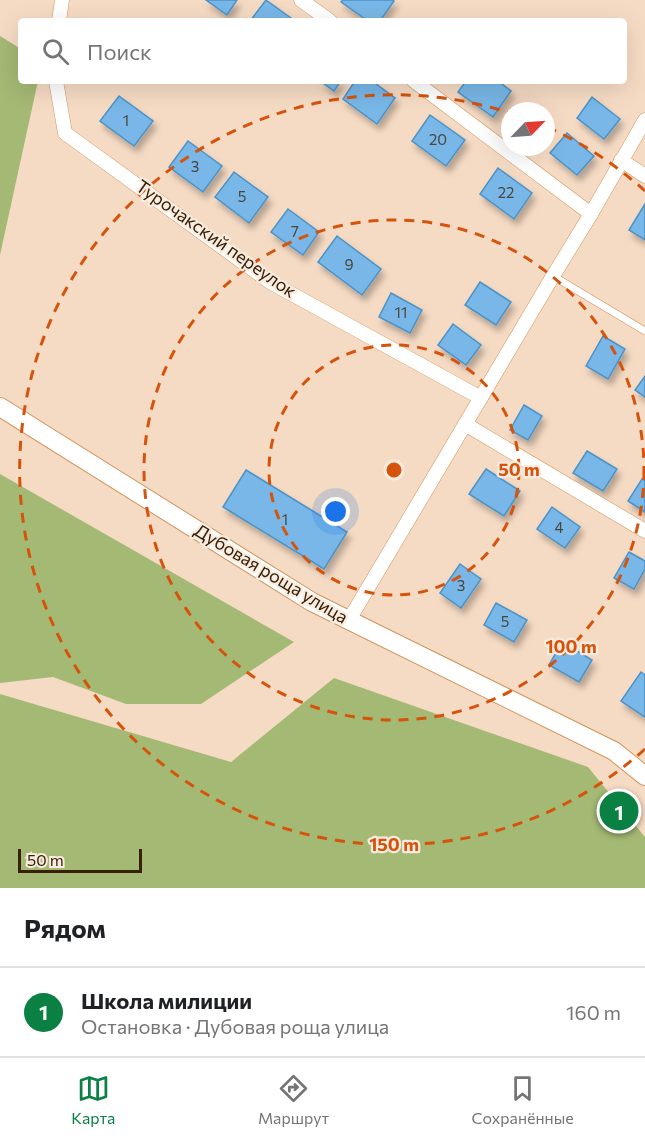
<!DOCTYPE html>
<html lang="ru">
<meta charset="utf-8">
<style>
:root{--surface:#fff;--page:#f6f6f6;--text:#202124;--muted:#757577;--line:#e0e0e0;--accent:#0b8043}
body{margin:0;font-family:Commissioner,sans-serif;background:var(--page);color:var(--text)}
.compass{position:absolute;left:501px;top:102px;width:54px;height:54px;border-radius:50%;background:var(--surface);box-shadow:0 6px 24px #0002;rotate:65deg}
.scale{position:absolute;left:18px;bottom:15px;width:124px;box-sizing:border-box;padding-left:6px;border:3px solid #382006;border-top:0;font-size:16px;line-height:21px;white-space:nowrap;color:#382006;-webkit-text-stroke:4px #f8ebdf;paint-order:stroke}
.you{position:absolute;left:336px;top:512px;width:21px;height:21px;margin:-15px;border:4px solid #fff;border-radius:50%;background:#1a73e8;box-shadow:0 0 0 9px #1a73e833}
.badge{display:grid;place-items:center;width:39px;height:39px;border-radius:50%;background:var(--accent);color:#fff;font-size:20px;font-weight:700}
.pin{position:absolute;translate:-50% -50%;border:3px solid #fff;box-shadow:0 2px 6px #0006}
.list{margin:0;padding:0;list-style:none}
h2{display:flex;justify-content:space-between;align-items:center;height:78px;margin:0;padding:0 24px;font-size:26px}
h2 small{font-size:20px;font-weight:400;color:var(--muted)}
.list li{display:grid;grid-template-columns:39px 1fr auto;gap:18px;align-items:center;box-sizing:border-box;height:90px;padding:0 24px;border-top:2px solid var(--line)}
.list b{display:block;font-size:22px;white-space:nowrap}
.list p{margin:0;font-size:20px;white-space:nowrap;color:var(--muted)}
.list em{font-size:20px;font-style:normal;color:var(--muted)}
.icon{flex:none;width:33px;height:33px;fill:none;stroke:currentColor;stroke-width:2;stroke-linecap:round;stroke-linejoin:round}
.map{position:relative;flex:none;width:645px;height:888px;overflow:hidden}
.search{position:absolute;background:var(--surface);box-shadow:0 6px 24px #0002;left:18px;right:18px;top:18px;height:66px;display:flex;align-items:center;gap:15px;box-sizing:border-box;padding:0 21px;border-radius:6px;color:var(--muted);font-size:22px}
.sheet{height:168px;background:var(--surface)}
nav{display:flex;justify-content:space-around;align-items:center;box-sizing:border-box;height:84px;border-top:2px solid var(--line);background:var(--surface);font-size:16px;color:var(--muted)}
nav a{display:grid;justify-items:center;gap:3px}
nav .on{color:var(--accent)}
.map>svg:first-child{display:block}
</style>
<div class="map">
<svg width="645" height="888" viewBox="0 0 645 888">
<defs>
<filter id="shadow"><feDropShadow dx="3.5" dy="6" stdDeviation="3" flood-color="#0004"/></filter>
</defs>
<rect width="100%" height="100%" fill="#f6dbc4"/>
<g fill="#a4b974">
<path d="M 0,36 L 21,49 L 21,81 L 38,81 L 0,255 Z"/>
<path d="M 0,474 L 294,642 L 201,704 L 126,704 L 53,677 L 0,683 Z"/>
<path d="M 334,678 L 588,767 L 645,837 L 645,888 L 0,888 L 0,694 L 231,762 Z"/>
</g>
<g fill="#78b7e7" stroke="#4b92c6" stroke-width="1.5" filter="url(#shadow)">
<path d="M 206,0 L 237,0 L 227,15 Z"/>
<path d="M 266,0 L 295,21 L 250,21 Z"/>
<path d="M 343,0 L 393,0 L 394,1 L 380,21 L 368,21 L 341,2 Z"/>
<path d="M 320,81 L 341,81 L 334,91 Z"/>
<path d="M 355,81 L 372,81 L 395,98 L 377,124 L 343,99 Z"/>
<path d="M 466,81 L 498,81 L 511,91 L 493,117 L 458,92 Z"/>
<path d="M 119,96 L 153,121 L 134,146 L 100,121 Z"/>
<path d="M 592,97 L 620,119 L 604,139 L 577,118 Z"/>
<path d="M 430,115 L 465,140 L 446,166 L 412,141 Z"/>
<path d="M 567,133 L 594,156 L 577,175 L 550,153 Z"/>
<path d="M 188,141 L 222,166 L 203,192 L 169,167 Z"/>
<path d="M 498,168 L 532,193 L 514,219 L 480,194 Z"/>
<path d="M 234,172 L 268,197 L 249,223 L 215,197 Z"/>
<path d="M 645,204 L 645,240 L 629,230 Z"/>
<path d="M 288,209 L 319,232 L 303,255 L 271,232 Z"/>
<path d="M 337,236 L 381,269 L 362,295 L 318,262 Z"/>
<path d="M 480,282 L 511,302 L 496,325 L 465,305 Z"/>
<path d="M 391,293 L 422,310 L 410,333 L 379,317 Z"/>
<path d="M 453,324 L 481,345 L 466,365 L 438,345 Z"/>
<path d="M 603,336 L 625,349 L 608,379 L 586,366 Z"/>
<path d="M 645,376 L 645,397 L 635,390 Z"/>
<path d="M 524,405 L 542,416 L 528,440 L 510,430 Z"/>
<path d="M 587,451 L 617,469 L 603,491 L 573,473 Z"/>
<path d="M 486,469 L 520,491 L 504,516 L 469,494 Z"/>
<path d="M 246,470 L 347,532 L 324,569 L 223,507 Z"/>
<path d="M 642,479 L 645,481 L 645,512 L 628,501 Z"/>
<path d="M 552,507 L 580,527 L 565,548 L 537,529 Z"/>
<path d="M 629,552 L 645,561 L 645,569 L 634,589 L 614,578 Z"/>
<path d="M 460,564 L 481,579 L 461,608 L 440,593 Z"/>
<path d="M 496,603 L 527,620 L 514,642 L 484,625 Z"/>
<path d="M 562,642 L 592,660 L 579,682 L 549,665 Z"/>
<path d="M 641,672 L 645,675 L 645,717 L 621,701 Z"/>
</g>
<g fill="none" stroke-linecap="round" stroke-linejoin="round">
<g stroke="#d2945a" stroke-width="8">
<path id="service" d="M 553,276 L 645,331"/>
</g>
<g stroke="#d2945a" stroke-width="15">
<g id="minor">
<path d="M 301,0 L 330,21"/>
<path d="M 59,21 L 62,0"/>
<path d="M 56,81 L 65,133 L 270,282 L 481,398"/>
<path d="M 414,81 L 591,214"/>
<path d="M 621,160 L 645,176"/>
<path d="M 465,424 L 645,531"/>
<path d="M 349,620 L 553,276 L 591,214 L 645,120"/>
</g>
</g>
<g stroke="#d2945a" stroke-width="20">
<path id="tertiary" d="M 0,407 L 312,602 L 614,751 L 645,776"/>
</g>
<use href="#service" stroke="#fff" stroke-width="7"/>
<use href="#minor" stroke="#fff" stroke-width="14"/>
<use href="#tertiary" stroke="#fff" stroke-width="18"/>
</g>
<g fill="none" stroke="#d6530b" stroke-width="3" stroke-dasharray="10 8">
<circle cx="394" cy="470" r="125"/>
<circle cx="394" cy="470" r="250"/>
<path d="M645 749A375 375 0 1 1 510 113M547 127A375 375 0 0 1 645 191"/>
</g>
<g text-anchor="middle" stroke-width="4.5" stroke-linejoin="round" paint-order="stroke">
<g font-size="15" fill="#48463e">
<text x="126" y="126">1</text>
<text x="438" y="145">20</text>
<text x="195" y="172">3</text>
<text x="506" y="198">22</text>
<text x="242" y="202">5</text>
<text x="295" y="237">7</text>
<text x="349" y="270">9</text>
<text x="401" y="318">11</text>
<text x="285" y="525">1</text>
<text x="559" y="533">4</text>
<text x="461" y="591">3</text>
<text x="505" y="627">5</text>
</g>
<g font-size="18" fill="#382006" stroke="#f8ebdf">
<text transform="translate(216 239) rotate(35)" y="6">Турочакский переулок</text>
<text transform="translate(271 574) rotate(31)" y="6">Дубовая роща улица</text>
</g>
</g>
<circle cx="394" cy="470" r="9" fill="#d6530b" stroke="#f8ebdf" stroke-width="3"/>
<g font-size="18" text-anchor="middle" font-weight="bold" fill="#d6530b" stroke="#f8ebdf" stroke-width="4.5" stroke-linejoin="round" paint-order="stroke">
<text x="519" y="476">50 m</text>
<text x="571" y="653">100 m</text>
<text x="394" y="851">150 m</text>
</g>
</svg>
<svg class="compass" viewBox="-18 -18 36 36"><path d="M0-13l5 13h-10z" fill="#e53935"/><path d="M0 13l5-13h-10z" fill="#757577"/></svg>
<div class="scale">50 m</div>
<div class="you"></div>
<div class="pin badge" style="left:619px;top:811px">1</div>
<div class="search"><svg class="icon" aria-label="search" viewBox="0 0 24 24"><circle cx="10" cy="10" r="6"/><path d="M15 15l6 6"/></svg>Поиск</div>
</div>
<section class="sheet">
<h2>Рядом<small></small></h2>
<ul class="list">
<li><span class="badge">1</span><div><b>Школа милиции</b><p>Остановка · Дубовая роща улица</p></div><em>160 m</em></li>
</ul>
</section>
<nav>
<a class="on"><svg class="icon" aria-label="map" viewBox="0 0 24 24"><path d="M3 6l6-2 6 2 6-2v14l-6 2-6-2-6 2zM9 4v14M15 6v14"/></svg>Карта</a>
<a><svg class="icon" aria-label="directions" viewBox="0 0 24 24"><path d="M12 3l9 9-9 9-9-9zM9 14v-3h6M13 9l2 2-2 2"/></svg>Маршрут</a>
<a><svg class="icon" aria-label="saved" viewBox="0 0 24 24"><path d="M7 4h10v16l-5-4-5 4z"/></svg>Сохранённые</a>
</nav>
